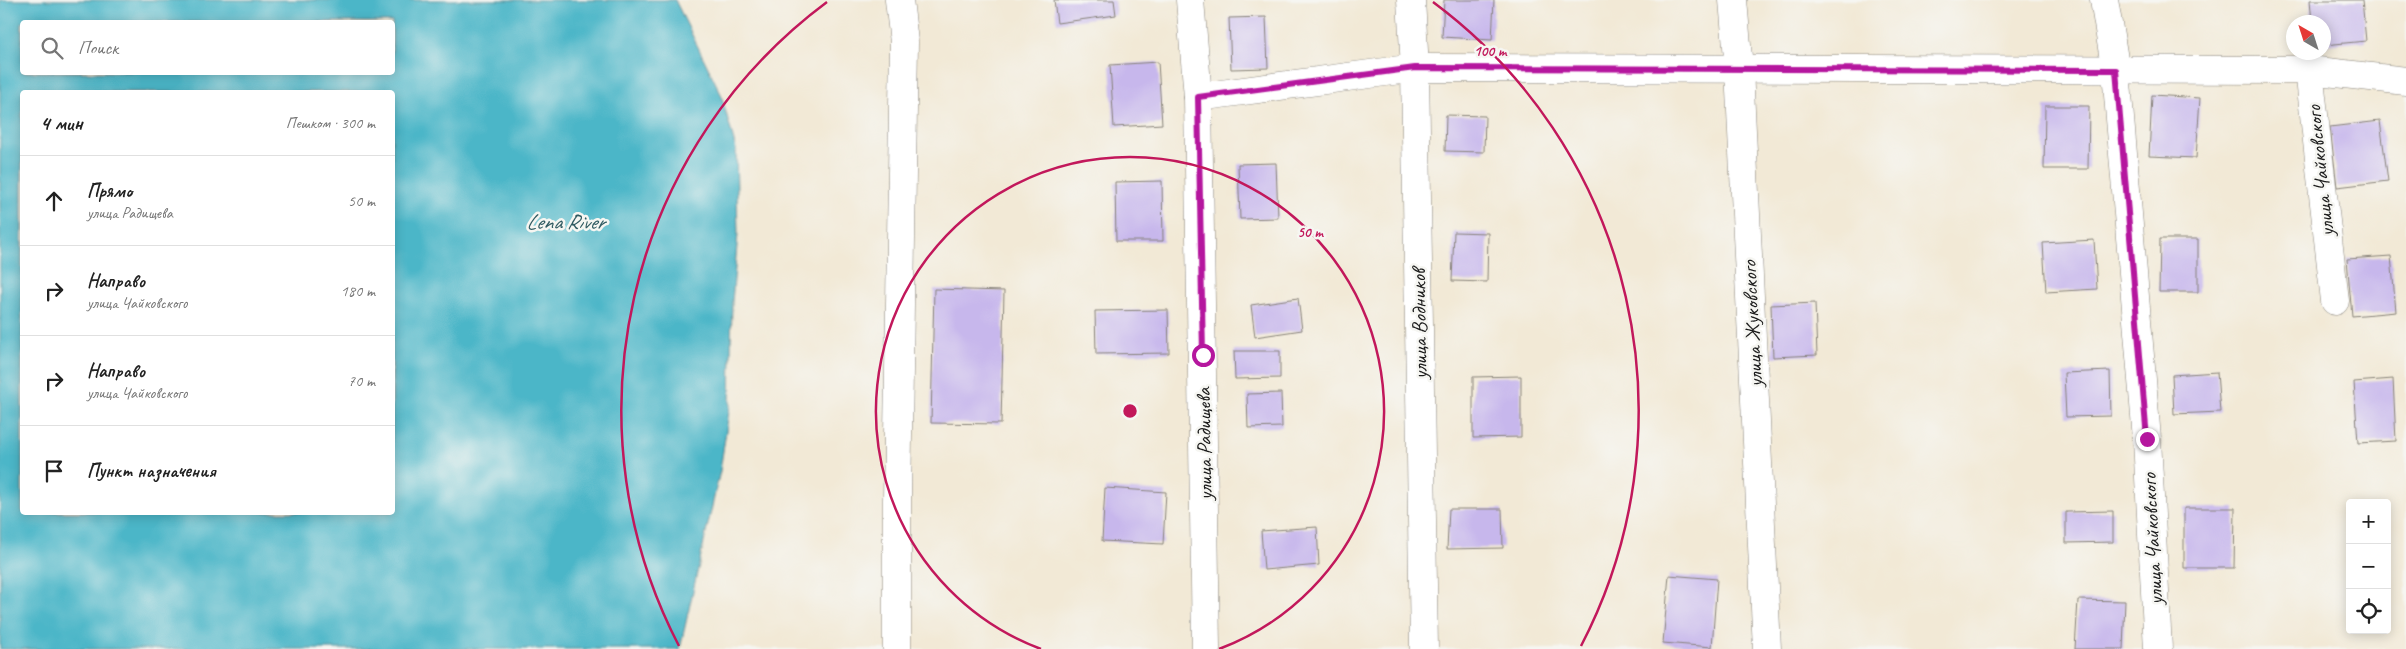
<!DOCTYPE html>
<html lang="ru">
<meta charset="utf-8">
<style>
:root{--surface:#fff;--page:#f6f6f6;--text:#222;--muted:#767676;--line:#e0e0e0}
body{margin:0;font-family:Caveat,sans-serif;background:var(--page);color:var(--text)}
.controls{position:absolute;right:15px;bottom:15px;display:grid;overflow:hidden;border-radius:5px;box-shadow:0 2px 12px #0003}
.controls button{width:45px;height:45px;display:grid;place-items:center;padding:0;border:0;border-bottom:1px solid var(--line);background:var(--surface);color:var(--text);font:25px sans-serif}
.compass{position:absolute;left:2286px;top:15px;width:45px;height:45px;border-radius:50%;background:var(--surface);box-shadow:0 2px 12px #0003;rotate:321deg}
.stop{position:absolute;width:15px;height:15px;margin:-11px;border:4px solid #b5179e;border-radius:50%;background:#fff}
.stop.end{background:#b5179e;border-color:#fff;box-shadow:0 1px 5px #0008}
.list{margin:0;padding:0;list-style:none}
h2{display:flex;justify-content:space-between;align-items:center;height:65px;margin:0;padding:0 20px;font-size:21px}
h2 small{font-size:16px;font-weight:400;color:var(--muted)}
.list li{display:grid;grid-template-columns:32px 1fr auto;gap:15px;align-items:center;box-sizing:border-box;height:90px;padding:0 20px;border-top:1px solid var(--line)}
.list b{display:block;font-size:19px;white-space:nowrap}
.list p{margin:0;font-size:16px;white-space:nowrap;color:var(--muted)}
.list em{font-size:16px;font-style:normal;color:var(--muted)}
.icon{flex:none;width:28px;height:28px;fill:none;stroke:currentColor;stroke-width:2;stroke-linecap:round;stroke-linejoin:round}
.map{position:relative;flex:none;width:2406px;height:649px;overflow:hidden}
.search{position:absolute;background:var(--surface);box-shadow:0 2px 12px #0003;left:20px;top:20px;width:375px;height:55px;display:flex;align-items:center;gap:12px;box-sizing:border-box;padding:0 18px;border-radius:5px;color:var(--muted);font-size:19px}
.panel{position:absolute;background:var(--surface);box-shadow:0 2px 12px #0003;left:20px;top:90px;width:375px;height:425px;border-radius:5px}
.map>svg:first-child{display:block}
</style>
<div class="map">
<svg width="2406" height="649" viewBox="0 0 2406 649">
<rect width="100%" height="100%" fill="#f6f6f2"/>
<filter id="ink" filterUnits="userSpaceOnUse"><feTurbulence type="fractalNoise" baseFrequency=".02" numOctaves="2"/><feDisplacementMap in="SourceGraphic" scale="10" xChannelSelector="R" yChannelSelector="G"/><feConvolveMatrix kernelMatrix="1 2 1 2 8 2 1 2 1" color-interpolation-filters="sRGB"/></filter>
<filter id="wash" filterUnits="userSpaceOnUse"><feTurbulence type="fractalNoise" baseFrequency=".0096" numOctaves="4" result="noise"/><feDisplacementMap in="SourceGraphic" scale="20" xChannelSelector="R" yChannelSelector="G"/><feGaussianBlur stdDeviation="1.12" result="paint"/><feColorMatrix in="noise" values="0 0 0 0 0 0 0 0 0 0 0 0 0 0 0 0 0 1.4 0 .05"/><feComposite in="paint" operator="in"/></filter>
<g filter="url(#wash)">
<rect width="100%" height="100%" fill="#f2e9d6"/>
<path fill="#4bb6c8" stroke="#346972" fill-rule="evenodd" d="M 0,0 L 675,0 L 721,94 L 736,149 L 738,234 L 732,302 L 730,405 L 720,471 L 680,649 L 0,649 ZM 22,22 L 392,22 L 392,72 L 22,72 ZM 22,92 L 392,92 L 392,512 L 22,512 Z"/>
<g id="blocks">
<g fill="#c7b7ec">
<path d="M 1054,0 L 1114,0 L 1116,15 L 1057,23 Z"/>
<path d="M 1444,0 L 1494,0 L 1492,40 L 1442,37 Z"/>
<path d="M 2310,0 L 2362,0 L 2366,41 L 2324,45 L 2324,22 L 2312,22 Z"/>
<path d="M 1266,17 L 1268,68 L 1231,69 L 1229,18 Z"/>
<path d="M 1158,62 L 1162,124 L 1114,127 L 1110,65 Z"/>
<path d="M 2152,95 L 2200,98 L 2196,158 L 2149,156 Z"/>
<path d="M 2045,106 L 2089,106 L 2088,169 L 2044,169 Z"/>
<path d="M 1446,115 L 1485,116 L 1484,152 L 1445,151 Z"/>
<path d="M 2380,121 L 2388,181 L 2337,187 L 2330,127 Z"/>
<path d="M 1276,163 L 1278,218 L 1240,219 L 1238,164 Z"/>
<path d="M 1162,181 L 1163,241 L 1116,241 L 1115,182 Z"/>
<path d="M 1454,232 L 1488,233 L 1487,282 L 1452,281 Z"/>
<path d="M 2160,239 L 2198,239 L 2198,292 L 2159,292 Z"/>
<path d="M 2094,240 L 2097,289 L 2046,292 L 2043,243 Z"/>
<path d="M 2391,256 L 2396,312 L 2352,316 L 2347,259 Z"/>
<path d="M 934,289 L 1004,291 L 1001,424 L 931,423 Z"/>
<path d="M 1298,298 L 1302,330 L 1255,337 L 1251,305 Z"/>
<path d="M 1815,303 L 1817,355 L 1773,357 L 1771,305 Z"/>
<path d="M 1168,310 L 1169,353 L 1096,354 L 1095,311 Z"/>
<path d="M 1234,351 L 1280,351 L 1280,378 L 1235,379 Z"/>
<path d="M 2110,371 L 2111,416 L 2066,417 L 2064,373 Z"/>
<path d="M 2217,372 L 2220,412 L 2174,414 L 2172,375 Z"/>
<path d="M 1521,376 L 1521,437 L 1473,438 L 1473,377 Z"/>
<path d="M 2393,379 L 2396,441 L 2358,443 L 2354,382 Z"/>
<path d="M 1281,393 L 1282,427 L 1248,428 L 1247,394 Z"/>
<path d="M 1105,488 L 1166,492 L 1163,544 L 1102,541 Z"/>
<path d="M 2184,508 L 2235,508 L 2234,568 L 2184,568 Z"/>
<path d="M 1449,509 L 1502,509 L 1503,548 L 1447,549 Z"/>
<path d="M 2113,511 L 2113,542 L 2066,543 L 2066,512 Z"/>
<path d="M 1317,527 L 1319,565 L 1264,570 L 1261,531 Z"/>
<path d="M 1669,575 L 1717,579 L 1712,647 L 1663,643 Z"/>
<path d="M 2078,600 L 2125,601 L 2123,649 L 2075,649 Z"/>
</g>
</g>
</g>
<g filter="url(#ink)">
<use href="#blocks" fill-opacity="0" stroke="#878279" stroke-width="1"/>
<g fill="none" stroke-linecap="round" stroke-linejoin="round">
<g stroke="#878279" stroke-width="29">
<g id="minor">
<path d="M 1190,0 L 1198,97 L 1206,649"/>
<path d="M 1411,0 L 1415,68 L 1424,649"/>
<path d="M 1733,0 L 1739,69 L 1767,649"/>
<path d="M 2104,0 L 2116,71 L 2147,439 L 2158,649"/>
<path d="M 2309,70 L 2335,301"/>
<path d="M 1198,97 L 1415,68 L 2309,70 L 2406,81"/>
<path d="M 897,649 L 897,501 L 904,42 L 899,0"/>
</g>
</g>
<use href="#minor" stroke="#fff" stroke-width="28"/>
</g>
</g>
<g fill="none" stroke-linecap="round" stroke-linejoin="round" filter="url(#ink)">
<path stroke="#b5179e" stroke-width="6" d="M 1203,355 L 1198,97 L 1415,68 L 2116,70 L 2147,439"/>
</g>
<g fill="none" stroke="#c2185b" stroke-width="2.5">
<path d="M1041 649A254 254 0 1 1 1219 649"/>
<path d="M679 646A509 509 0 0 1 827 2M1433 2A509 509 0 0 1 1581 646"/>
</g>
<g text-anchor="middle" stroke-width="5" stroke-linejoin="round" paint-order="stroke">
<g font-size="21" fill="#1c1c1c" stroke="#f6f6f2">
<text transform="translate(2320 171) rotate(-96)" y="7">улица Чайковского</text>
<text transform="translate(1419 324) rotate(-91)" y="7">улица Водников</text>
<text transform="translate(1752 324) rotate(-93)" y="7">улица Жуковского</text>
<text transform="translate(1204 444) rotate(-91)" y="7">улица Радищева</text>
<text transform="translate(2152 539) rotate(-93)" y="7">улица Чайковского</text>
</g>
<g font-size="22" font-style="italic" fill="#2f5a61" stroke="#f6f6f2">
<text x="565" y="229">Lena River</text>
</g>
</g>
<circle cx="1130" cy="411" r="8" fill="#c2185b" stroke="#f6f6f2" stroke-width="2.5"/>
<g font-size="15" text-anchor="middle" font-weight="bold" fill="#c2185b" stroke="#f6f6f2" stroke-width="5" stroke-linejoin="round" paint-order="stroke">
<text x="1490" y="56">100 m</text>
<text x="1310" y="237">50 m</text>
</g>
</svg>
<div class="controls">
<button>+</button>
<button>−</button>
<button><svg class="icon" aria-label="locate" viewBox="0 0 24 24"><circle cx="12" cy="12" r="6"/><path d="M12 2v4M12 18v4M2 12h4M18 12h4"/></svg></button>
</div>
<svg class="compass" viewBox="-18 -18 36 36"><path d="M0-13l5 13h-10z" fill="#e53935"/><path d="M0 13l5-13h-10z" fill="#767676"/></svg>
<div class="stop" style="left:1203px;top:355px"></div>
<div class="stop end" style="left:2147px;top:439px"></div>
<div class="search"><svg class="icon" aria-label="search" viewBox="0 0 24 24"><circle cx="10" cy="10" r="6"/><path d="M15 15l6 6"/></svg>Поиск</div>
<section class="panel">
<h2>4 мин<small>Пешком · 300 m</small></h2>
<ul class="list">
<li><svg class="icon" aria-label="ahead" viewBox="0 0 24 24"><path d="M12 20V5M6 11l6-6 6 6"/></svg><div><b>Прямо</b><p>улица Радищева</p></div><em>50 m</em></li>
<li><svg class="icon" aria-label="right" viewBox="0 0 24 24"><path d="M7 20v-9h11M14 6l5 5-5 5"/></svg><div><b>Направо</b><p>улица Чайковского</p></div><em>180 m</em></li>
<li><svg class="icon" aria-label="right" viewBox="0 0 24 24"><path d="M7 20v-9h11M14 6l5 5-5 5"/></svg><div><b>Направо</b><p>улица Чайковского</p></div><em>70 m</em></li>
<li><svg class="icon" aria-label="arrive" viewBox="0 0 24 24"><path d="M6 21V4h12l-3 4 3 4H6"/></svg><div><b>Пункт назначения</b></div></li>
</ul>
</section>
</div>
